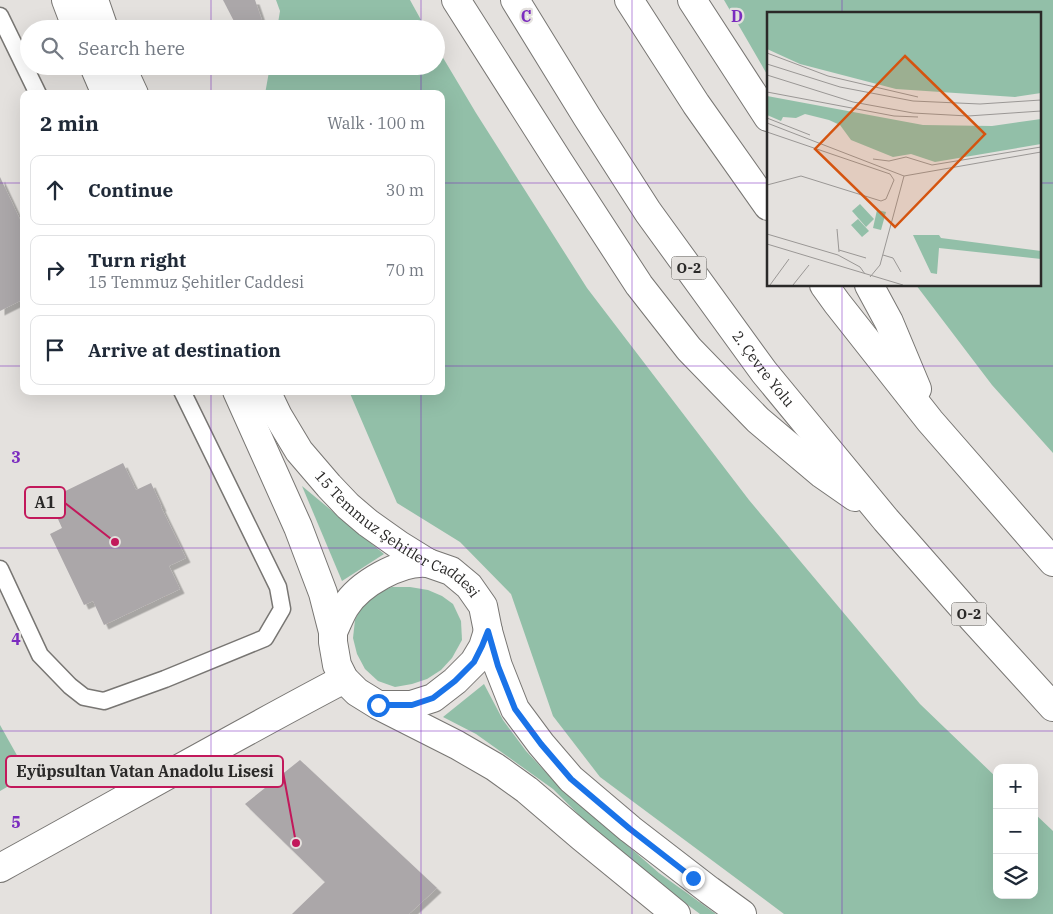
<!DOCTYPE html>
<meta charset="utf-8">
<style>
:root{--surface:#fff;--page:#f6f6f7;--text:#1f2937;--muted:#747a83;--line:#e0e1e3}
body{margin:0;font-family:"IBM Plex Serif",serif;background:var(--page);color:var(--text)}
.controls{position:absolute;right:15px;bottom:15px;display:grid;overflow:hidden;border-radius:10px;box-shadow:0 5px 20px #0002}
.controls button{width:45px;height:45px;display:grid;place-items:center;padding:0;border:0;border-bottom:1px solid var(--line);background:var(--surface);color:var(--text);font:25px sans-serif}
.stop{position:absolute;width:15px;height:15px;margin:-11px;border:4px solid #1a73e8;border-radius:50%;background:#fff}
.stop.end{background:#1a73e8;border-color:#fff;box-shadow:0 1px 5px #0008}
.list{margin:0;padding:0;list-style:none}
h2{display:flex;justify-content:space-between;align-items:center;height:65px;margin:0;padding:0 20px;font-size:21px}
h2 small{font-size:16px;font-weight:400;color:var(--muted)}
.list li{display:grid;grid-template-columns:32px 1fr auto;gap:15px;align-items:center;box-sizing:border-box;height:70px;margin:0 10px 10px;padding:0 10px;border:1px solid var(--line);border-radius:10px}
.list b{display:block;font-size:19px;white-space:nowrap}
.list p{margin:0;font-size:16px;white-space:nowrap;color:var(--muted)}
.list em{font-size:16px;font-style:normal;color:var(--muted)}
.icon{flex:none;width:28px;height:28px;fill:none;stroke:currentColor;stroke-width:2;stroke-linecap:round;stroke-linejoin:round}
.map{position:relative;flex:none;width:1053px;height:914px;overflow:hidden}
.search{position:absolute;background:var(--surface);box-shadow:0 5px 20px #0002;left:20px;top:20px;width:425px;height:55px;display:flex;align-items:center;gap:12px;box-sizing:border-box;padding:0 18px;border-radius:28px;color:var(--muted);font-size:19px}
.panel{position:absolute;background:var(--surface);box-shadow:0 5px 20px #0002;left:20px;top:90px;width:425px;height:305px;border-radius:10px}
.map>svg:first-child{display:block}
</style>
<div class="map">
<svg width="1053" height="914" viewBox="0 0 1053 914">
<defs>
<filter id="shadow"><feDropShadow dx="4.5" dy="4.5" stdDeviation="0" flood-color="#0004"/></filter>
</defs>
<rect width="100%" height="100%" fill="#e4e1de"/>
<g fill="#92bfa8">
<path d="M 276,0 L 410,0 L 426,29 L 277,29 L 280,11 Z"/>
<path d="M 724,0 L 1053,0 L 1053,453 L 992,385 L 916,285 L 1039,285 L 1039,14 L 768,14 L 768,76 Z"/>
<path d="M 436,46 L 476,113 L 587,288 L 749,500 L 920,704 L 997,778 L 997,895 L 1034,895 L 1034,813 L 1053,831 L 1053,914 L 784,914 L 600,777 L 553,716 L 511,594 L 460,542 L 397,503 L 349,391 L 441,391 L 441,94 L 265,94 L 270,66 L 436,66 Z"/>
<path d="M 302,486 L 384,554 L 342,581 Z"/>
<path d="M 392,587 L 410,587 L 428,590 L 442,596 L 453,604 L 461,621 L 462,640 L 452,658 L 441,670 L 427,679 L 412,684 L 395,687 L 378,681 L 365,669 L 357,654 L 353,638 L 355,620 L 362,605 L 373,595 Z"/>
<path d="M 484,684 L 503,720 L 526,751 L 556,783 L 659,873 L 716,914 L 700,914 L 653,879 L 591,827 L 553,789 L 476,734 L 443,717 Z"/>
<path d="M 0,725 L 28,775 L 0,791 Z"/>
</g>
<g fill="#aba7a9" filter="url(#shadow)">
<path d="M 223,0 L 255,0 L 265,29 L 238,29 Z"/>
<path d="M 0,177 L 24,228 L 24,299 L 0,311 Z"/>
<path d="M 123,463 L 136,490 L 151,483 L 162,507 L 161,507 L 186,558 L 169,566 L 180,589 L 104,625 L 93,601 L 84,605 L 50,534 L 62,528 L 49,499 Z"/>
<path d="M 300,760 L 437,888 L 409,914 L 292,914 L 325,882 L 245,804 Z"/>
</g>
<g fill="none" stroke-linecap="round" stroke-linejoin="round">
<g stroke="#787673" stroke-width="19">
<g id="lane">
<path d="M 0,16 L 38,94"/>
<path d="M 0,569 L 40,655 L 70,686 L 84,697 L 104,701 L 165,679 L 265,638 L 282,609 L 278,587 L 182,391"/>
</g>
</g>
<g stroke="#787673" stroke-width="30">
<path id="street" d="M 0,868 C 115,805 228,740 344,679"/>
</g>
<g stroke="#787673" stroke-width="30">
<g id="secondary">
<path d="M 66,0 L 77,29"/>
<path d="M 94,0 L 104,29"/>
<path d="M 94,66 L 106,94"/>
<path d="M 121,66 L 134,94"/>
<path d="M 237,391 L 298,527 L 323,593 L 333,632 L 333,642 L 337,665 L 344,679 L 357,692 L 378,705 L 457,745 L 495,767 L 527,790 L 582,837 L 676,914"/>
<path id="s1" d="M 266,391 L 278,416 L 299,451 L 329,486 L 348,506 L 368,523 L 399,545 L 428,563 L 451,571 L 469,586 L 483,606 L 488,631 L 498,666 L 515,709 L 541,744 L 571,779 L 630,829 L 709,890 L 742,914"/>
<path d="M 333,632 C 337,624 340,615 345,607 C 359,584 401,560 428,563"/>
<path d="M 379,705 L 411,705 L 433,698 L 455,681 L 474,662 L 483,647 L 488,631"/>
</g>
</g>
<g stroke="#787673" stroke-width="30">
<g id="highway">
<path d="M 456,0 L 559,162 L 639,285 L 689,349 L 758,420 L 822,474 L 855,497"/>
<path id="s2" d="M 515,0 L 587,117 L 648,212 L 764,372 L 886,520 L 973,619 L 1053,707"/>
<path d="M 629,0 L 696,104 L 768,206"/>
<path d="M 692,0 L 768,117"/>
<path d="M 824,285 L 837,303 L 930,421 L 1053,562"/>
<path d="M 869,285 L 889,322 L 917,389"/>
</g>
</g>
<use href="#lane" stroke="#fff" stroke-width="16"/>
<use href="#street" stroke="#fff" stroke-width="28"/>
<use href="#secondary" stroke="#fff" stroke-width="28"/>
<use href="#highway" stroke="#fff" stroke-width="28"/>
</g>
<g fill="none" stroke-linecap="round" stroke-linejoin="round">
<path stroke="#1a73e8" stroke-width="6" d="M 378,705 L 412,705 L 433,698 L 455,681 L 474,662 L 482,646 L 488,631 L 498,666 L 515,709 L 541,744 L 571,779 L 630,829 L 693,878"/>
</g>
<path fill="none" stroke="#7b2cbf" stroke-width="1" stroke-opacity="0.55" d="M 211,0 L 211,29M 421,0 L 421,29M 632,0 L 632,914M 842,0 L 842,14M 211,66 L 211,94M 421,66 L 421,94M 0,183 L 24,183M 441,183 L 768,183M 1039,183 L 1053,183M 842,285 L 842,914M 0,366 L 24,366M 441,366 L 1053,366M 211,391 L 211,914M 421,391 L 421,914M 0,548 L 1053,548M 0,731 L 1053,731"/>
<g text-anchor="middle" stroke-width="4.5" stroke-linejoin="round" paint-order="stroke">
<g fill="#e4e1de" stroke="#62605f" stroke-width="1">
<rect x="671.5" y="256.5" width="35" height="23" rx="4"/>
<rect x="951.5" y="602.5" width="35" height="23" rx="4"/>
</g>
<g font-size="14" font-weight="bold" fill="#2a2928">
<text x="689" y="273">O-2</text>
<text x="969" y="619">O-2</text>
</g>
<g font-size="15" fill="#2a2928" stroke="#e4e1de">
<text dy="5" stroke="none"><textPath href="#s2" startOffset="445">2. Çevre Yolu</textPath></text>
<text dy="5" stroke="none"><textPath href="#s1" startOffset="199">15 Temmuz Şehitler Caddesi</textPath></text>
</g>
</g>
<g transform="translate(767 12)">
<rect width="274" height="274" fill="#e4e1de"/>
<path d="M 0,0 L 274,0 L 274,81 L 248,85 L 129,77 L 33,52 L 0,37 ZM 0,84 L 156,113 L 225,114 L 274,107 L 274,132 L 168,150 L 144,142 L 126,145 L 84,128 L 73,113 L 62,108 L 38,102 L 29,106 L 16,105 L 14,109 L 0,103 ZM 93,192 L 107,207 L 99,215 L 85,199 ZM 110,198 L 119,200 L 114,218 L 106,216 ZM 91,207 L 102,219 L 95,225 L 84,213 ZM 146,223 L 172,223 L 174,226 L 274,239 L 274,247 L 172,236 L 170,262 L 164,261 Z" fill="#92bfa8"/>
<path fill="none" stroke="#9a9795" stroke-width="1" d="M 0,41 L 61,64 L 151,85M 0,52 L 73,75 L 146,89 L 213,92 L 274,88M 0,63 L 86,90 L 146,101 L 201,104 L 274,99M 0,80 L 127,104 L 151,105M 0,106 L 43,123M 0,111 L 137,164 L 274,140M 0,120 L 123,162 L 127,168 L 119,187 L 114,189 L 34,164 L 0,173M 106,147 L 122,149 L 139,145 L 165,153 L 274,135M 70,217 L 72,240M 0,222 L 71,243 L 93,255 L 98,262M 0,232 L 136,273M 72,238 L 99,246M 116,243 L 126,246 L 134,260M 113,253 L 137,164M 103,265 L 113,253M 3,273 L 22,247M 26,273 L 42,253"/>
<path fill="#d5540f" fill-opacity="0.15" stroke="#d5540f" stroke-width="2.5" d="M 138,44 L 218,122 L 128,215 L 48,137 Z"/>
<rect width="274" height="274" fill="none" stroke="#2a2928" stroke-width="2.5"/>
</g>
<g font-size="16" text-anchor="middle" font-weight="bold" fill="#7b2cbf" stroke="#e4e1de" stroke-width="4.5" stroke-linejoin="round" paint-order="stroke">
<text x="526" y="22">C</text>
<text x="737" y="22">D</text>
<text x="16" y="463">3</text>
<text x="16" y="645">4</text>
<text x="16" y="828">5</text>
</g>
<path fill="none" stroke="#c2185b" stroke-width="2" d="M115 542L65 503M296 843L283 772"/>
<g fill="#c2185b" stroke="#e4e1de" stroke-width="2">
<circle cx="115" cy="542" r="5"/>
<circle cx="296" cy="843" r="5"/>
</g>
<g fill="#e4e1de" stroke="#c2185b" stroke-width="2">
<rect x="25" y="487" width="40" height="31" rx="5"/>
<rect x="6" y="756" width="277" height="31" rx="5"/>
</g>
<g font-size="16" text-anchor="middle" font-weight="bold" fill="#2a2928">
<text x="45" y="508">A1</text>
<text x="145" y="777">Eyüpsultan Vatan Anadolu Lisesi</text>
</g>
</svg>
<div class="controls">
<button>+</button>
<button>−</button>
<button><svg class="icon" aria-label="layers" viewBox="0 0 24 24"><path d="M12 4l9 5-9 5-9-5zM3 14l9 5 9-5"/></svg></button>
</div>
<div class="stop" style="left:378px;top:705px"></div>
<div class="stop end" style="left:693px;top:878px"></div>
<div class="search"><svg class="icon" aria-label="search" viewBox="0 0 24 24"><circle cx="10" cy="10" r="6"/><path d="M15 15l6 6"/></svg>Search here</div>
<section class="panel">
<h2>2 min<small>Walk · 100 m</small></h2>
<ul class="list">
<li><svg class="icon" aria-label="ahead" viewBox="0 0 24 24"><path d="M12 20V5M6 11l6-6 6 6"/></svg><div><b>Continue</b></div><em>30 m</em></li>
<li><svg class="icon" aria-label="right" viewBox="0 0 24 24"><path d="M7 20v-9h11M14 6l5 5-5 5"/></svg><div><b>Turn right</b><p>15 Temmuz Şehitler Caddesi</p></div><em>70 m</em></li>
<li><svg class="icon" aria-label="arrive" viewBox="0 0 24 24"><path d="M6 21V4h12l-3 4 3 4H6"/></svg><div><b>Arrive at destination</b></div></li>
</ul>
</section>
</div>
